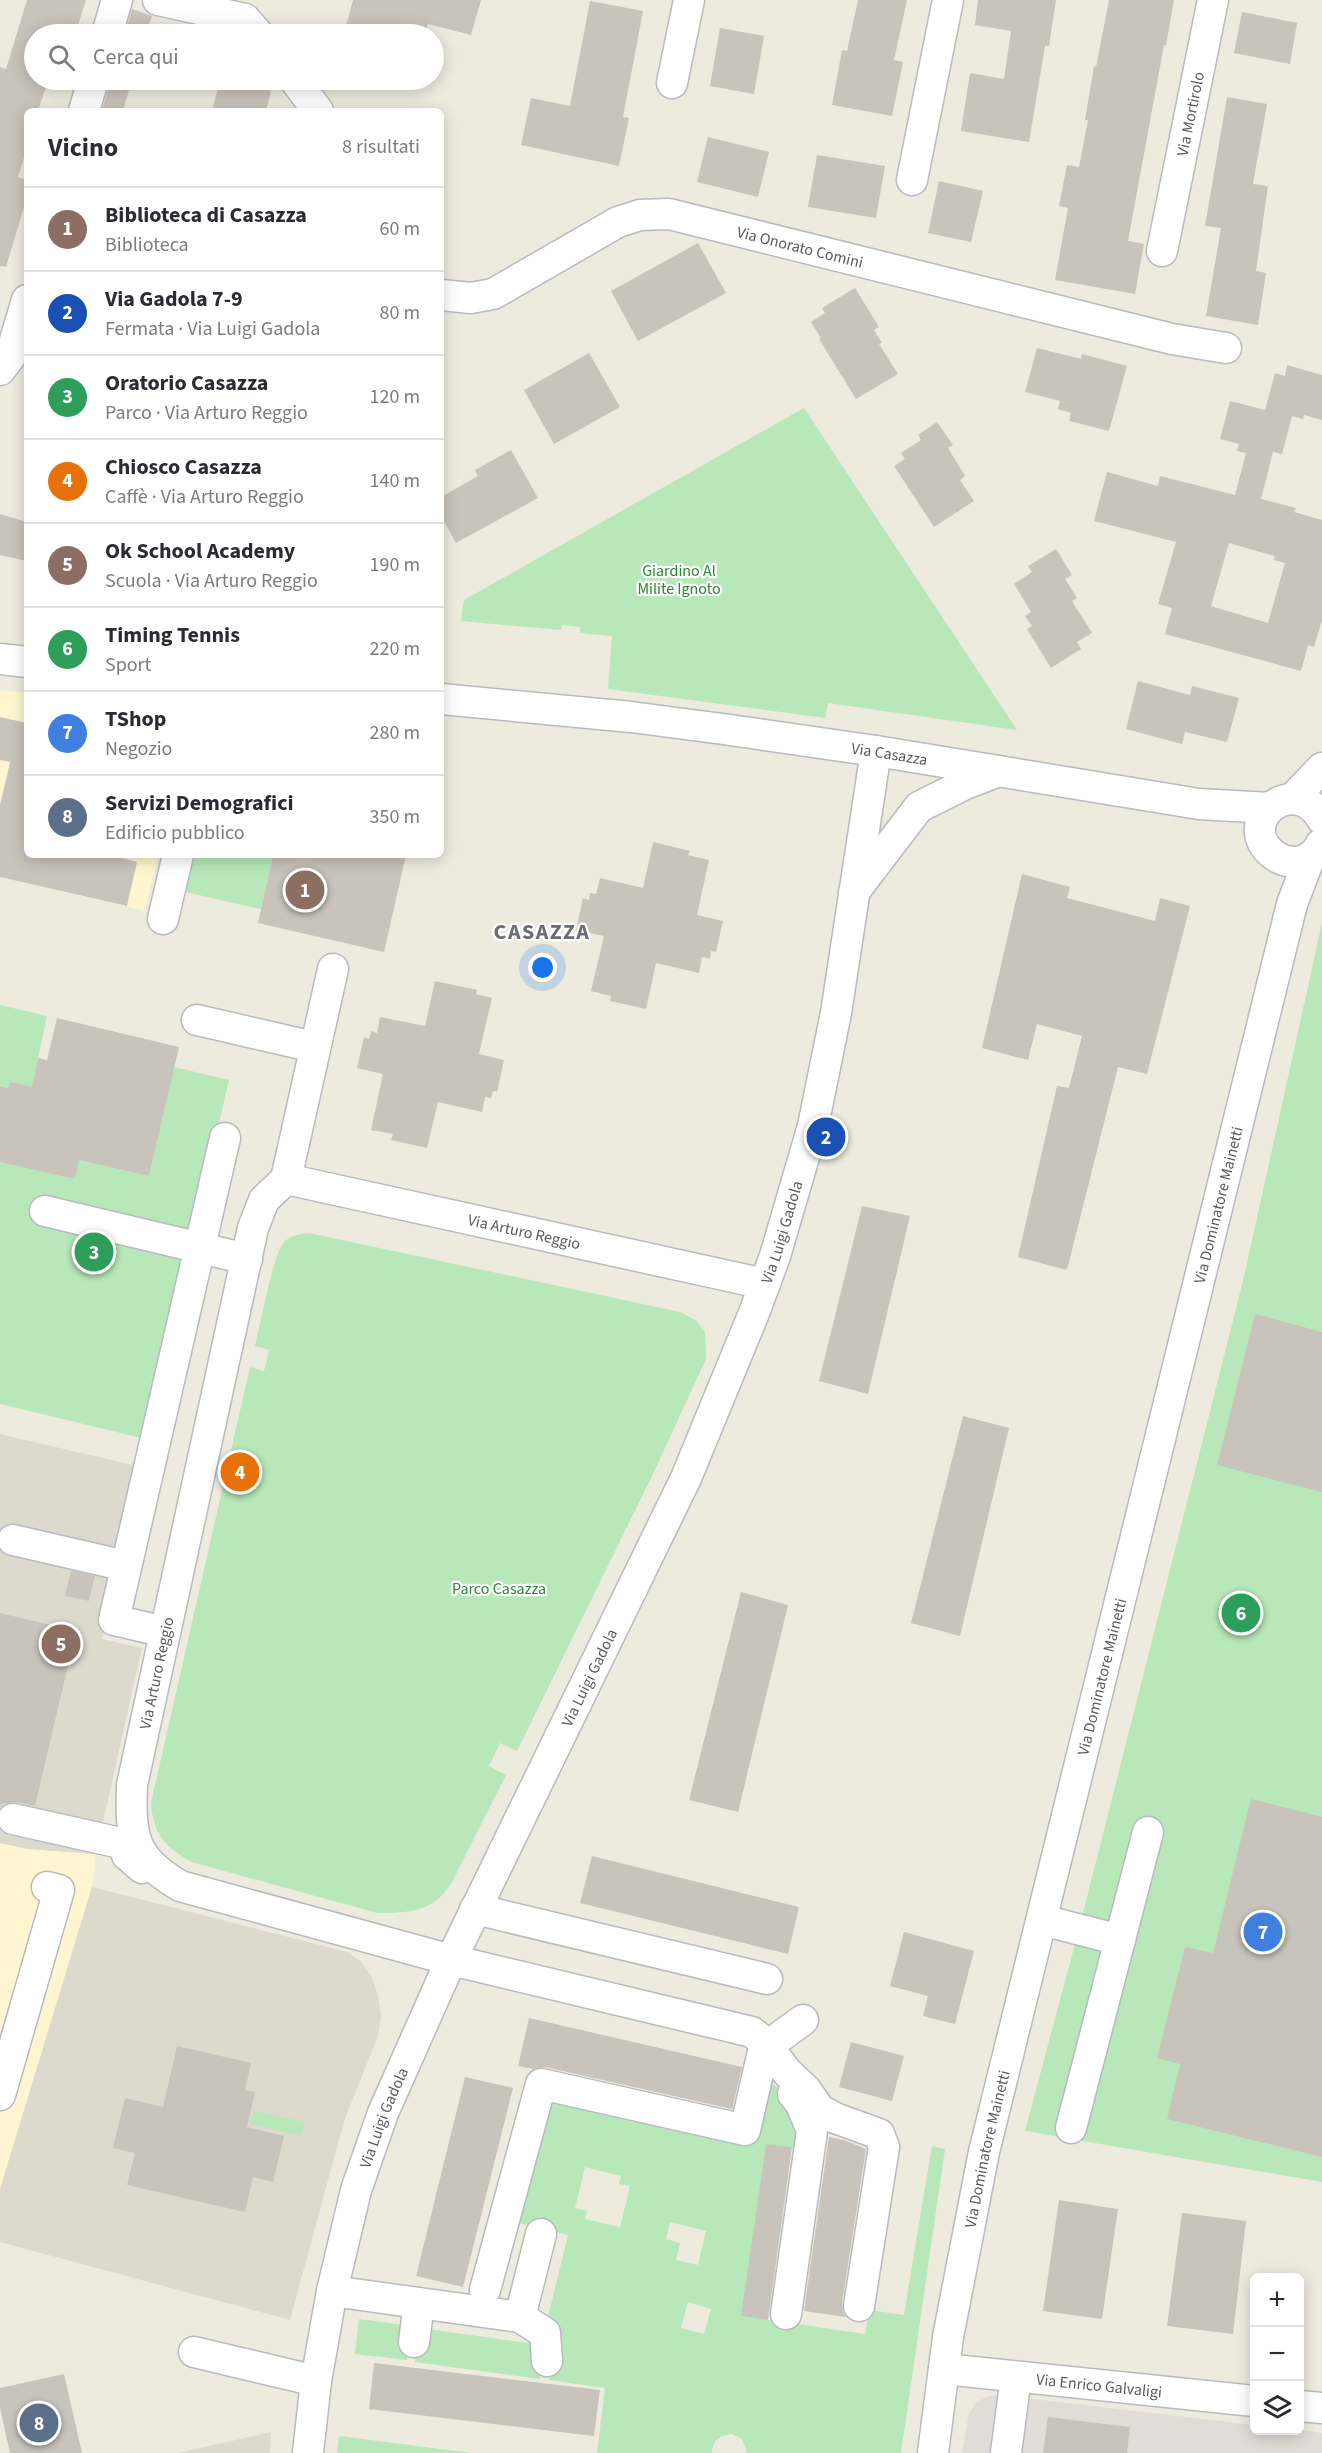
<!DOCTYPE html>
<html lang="it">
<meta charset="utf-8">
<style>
:root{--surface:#fff;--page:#f2f2f3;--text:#2b2b33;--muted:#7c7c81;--line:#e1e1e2;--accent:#f93118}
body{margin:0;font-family:"Source Sans 3",sans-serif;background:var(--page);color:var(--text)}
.controls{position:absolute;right:18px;bottom:18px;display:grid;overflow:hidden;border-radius:9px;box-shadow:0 3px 15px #0003}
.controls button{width:54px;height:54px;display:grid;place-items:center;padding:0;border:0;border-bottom:2px solid var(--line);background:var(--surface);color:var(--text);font:30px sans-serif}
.you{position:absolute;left:543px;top:968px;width:21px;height:21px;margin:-15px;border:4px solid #fff;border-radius:50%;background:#1a73e8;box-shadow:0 0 0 9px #1a73e833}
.badge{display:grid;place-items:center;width:39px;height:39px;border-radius:50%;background:var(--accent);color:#fff;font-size:20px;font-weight:700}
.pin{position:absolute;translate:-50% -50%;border:3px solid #fff;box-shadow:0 2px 6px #0006}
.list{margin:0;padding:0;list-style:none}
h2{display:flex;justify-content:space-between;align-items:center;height:78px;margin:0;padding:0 24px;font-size:26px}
h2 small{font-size:20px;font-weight:400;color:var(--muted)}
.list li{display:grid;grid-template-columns:39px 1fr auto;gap:18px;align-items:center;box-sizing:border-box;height:84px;padding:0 24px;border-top:2px solid var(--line)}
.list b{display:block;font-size:22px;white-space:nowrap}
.list p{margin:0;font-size:20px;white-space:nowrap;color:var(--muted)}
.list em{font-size:20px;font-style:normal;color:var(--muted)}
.icon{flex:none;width:33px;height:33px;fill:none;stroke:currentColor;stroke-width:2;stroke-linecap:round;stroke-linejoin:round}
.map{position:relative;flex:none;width:1322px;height:2453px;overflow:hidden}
.search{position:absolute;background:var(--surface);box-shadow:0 3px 15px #0003;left:24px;top:24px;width:420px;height:66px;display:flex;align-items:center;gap:15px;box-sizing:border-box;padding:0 21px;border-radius:33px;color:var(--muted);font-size:22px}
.panel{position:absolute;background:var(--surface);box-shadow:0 3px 15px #0003;left:24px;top:108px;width:420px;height:750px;border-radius:9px}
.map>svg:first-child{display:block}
</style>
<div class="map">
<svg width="1322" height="2453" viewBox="0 0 1322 2453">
<rect width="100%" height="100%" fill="#edeade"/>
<g fill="#fff6d1">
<path d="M 0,690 L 27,693 L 27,855 L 158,855 L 145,911 L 0,877 Z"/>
<path d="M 0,1843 L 28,1849 L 96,1854 L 92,1887 L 0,2189 Z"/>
</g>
<path fill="#e0ddd6" d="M 998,2395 L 1254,2425 L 1254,2430 L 1300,2430 L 1322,2433 L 1322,2453 L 962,2453 L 969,2413 L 976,2403 L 986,2397 Z"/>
<g fill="#dcd9cd">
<path d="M 0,1434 L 141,1467 L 102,1639 L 142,1648 L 96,1854 L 28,1849 L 0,1843 Z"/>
<path d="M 92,1887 L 347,1952 L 360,1961 L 371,1976 L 378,1995 L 381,2017 L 378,2036 L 344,2121 L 290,2320 L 0,2242 L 0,2189 Z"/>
<path d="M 271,2432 L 270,2453 L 178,2453 Z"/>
</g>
<g fill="#b8e7b9" fill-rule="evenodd">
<path d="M 804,408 L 1017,730 L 828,703 L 825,718 L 608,689 L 612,636 L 580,633 L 580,627 L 562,625 L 561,630 L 461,621 L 464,600 Z"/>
<path d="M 189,855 L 273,855 L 261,909 L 181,891 Z"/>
<path d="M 1322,923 L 1322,2182 L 1025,2131 L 1079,1929 L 1243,1281 Z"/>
<path d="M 0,1005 L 47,1016 L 32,1087 L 8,1088 L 0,1086 Z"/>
<path d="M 174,1067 L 229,1080 L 146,1439 L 0,1404 L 0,1162 L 75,1178 L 79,1160 L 149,1176 Z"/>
<path d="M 309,1233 L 680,1312 L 697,1321 L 705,1332 L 706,1359 L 653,1474 L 517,1751 L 500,1743 L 489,1766 L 506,1775 L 453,1880 C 435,1912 411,1913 377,1913 L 192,1862 C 165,1847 153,1834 151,1803 L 250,1367 L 264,1371 L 269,1350 L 255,1346 C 260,1326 273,1256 283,1243 C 289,1236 300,1234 309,1233 Z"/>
<path d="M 764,2080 C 794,2092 799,2118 793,2148 L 766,2144 L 742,2316 L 865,2334 L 869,2310 L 904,2315 L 932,2146 L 945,2149 L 901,2453 L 747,2453 L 742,2439 L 732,2434 C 720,2435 712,2440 712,2453 L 597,2453 L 605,2388 L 549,2380 L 553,2352 L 547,2321 L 568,2235 L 515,2222 L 547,2100 L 751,2141 ZM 585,2167 L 621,2176 L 619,2184 L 630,2186 L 620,2227 L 585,2219 L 587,2211 L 575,2208 ZM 670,2222 L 706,2231 L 698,2265 L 676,2260 L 680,2243 L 666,2239 ZM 688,2302 L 711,2309 L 704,2334 L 681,2328 Z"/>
<path d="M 254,2111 L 305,2122 L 302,2136 L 250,2124 Z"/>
<path d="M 359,2319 L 412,2326 L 407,2360 L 355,2354 Z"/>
<path d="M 420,2328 L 543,2345 L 540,2379 L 415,2362 Z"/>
<path d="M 339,2436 L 472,2453 L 337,2453 Z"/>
</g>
<g fill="#c8c4bb" fill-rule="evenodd">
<path d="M 27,0 L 86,0 L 75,34 L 34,34 L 34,80 L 48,80 L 38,111 L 27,111 L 27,148 L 18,177 L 27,180 L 27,197 L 6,267 L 0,266 L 0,67 L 6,69 Z"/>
<path d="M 353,0 L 481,0 L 471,35 L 428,24 L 425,34 L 344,34 Z"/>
<path d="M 858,0 L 907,0 L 894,60 L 903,62 L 892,116 L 832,105 L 842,50 L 847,51 Z"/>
<path d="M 978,0 L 1056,0 L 1049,46 L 1045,46 L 1029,142 L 961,131 L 970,73 L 1004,79 L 1011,31 L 975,25 Z"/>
<path d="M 1109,0 L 1174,0 L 1166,45 L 1164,45 L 1128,241 L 1144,244 L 1135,294 L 1055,280 L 1068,208 L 1059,206 L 1067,165 L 1079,167 L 1088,120 L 1085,120 L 1094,66 L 1096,67 Z"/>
<path d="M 590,1 L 643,11 L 623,117 L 629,118 L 619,166 L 521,145 L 531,98 L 570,106 Z"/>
<path d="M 132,9 L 152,16 L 146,34 L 125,34 Z"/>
<path d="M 1242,12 L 1297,23 L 1290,64 L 1234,53 Z"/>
<path d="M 720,28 L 764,36 L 754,94 L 710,86 Z"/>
<path d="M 110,80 L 132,80 L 123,111 L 102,111 Z"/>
<path d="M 220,80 L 271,91 L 266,111 L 212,111 Z"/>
<path d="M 1227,97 L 1267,104 L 1253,184 L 1268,186 L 1256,271 L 1266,273 L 1258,325 L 1206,316 L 1221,228 L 1205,226 Z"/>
<path d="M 708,137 L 769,152 L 758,197 L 697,182 Z"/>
<path d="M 817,155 L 885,166 L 876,218 L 808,207 Z"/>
<path d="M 939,181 L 983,191 L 971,242 L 928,233 Z"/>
<path d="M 698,243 L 726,293 L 638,341 L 611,291 Z"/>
<path d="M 855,288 L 879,327 L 874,330 L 882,343 L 879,344 L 898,374 L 856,399 L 819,339 L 821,338 L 811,322 L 825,313 L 822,308 Z"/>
<path d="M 1037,348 L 1081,359 L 1082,354 L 1127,366 L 1109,431 L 1069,421 L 1071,413 L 1058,409 L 1060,401 L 1025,392 Z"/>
<path d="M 589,353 L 620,407 L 554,444 L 524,390 Z"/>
<path d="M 1287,365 L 1322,375 L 1322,420 L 1304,415 L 1303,419 L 1292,416 L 1282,454 L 1273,452 L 1261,499 L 1296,508 L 1294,512 L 1322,520 L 1322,620 L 1314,647 L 1308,645 L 1301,671 L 1165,634 L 1172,608 L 1158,604 L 1176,542 L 1094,521 L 1107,472 L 1158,486 L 1160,476 L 1235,495 L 1246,453 L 1237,451 L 1239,444 L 1220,439 L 1230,401 L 1265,410 L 1275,373 L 1285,376 ZM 1229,543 L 1275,556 L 1274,560 L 1285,563 L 1268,623 L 1211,606 Z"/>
<path d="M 937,422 L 953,445 L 948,448 L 965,476 L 960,480 L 974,501 L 934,527 L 894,466 L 905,459 L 901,453 L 921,440 L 918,435 Z"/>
<path d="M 511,450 L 538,498 L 456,543 L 441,516 L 441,497 L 478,476 L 475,470 Z"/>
<path d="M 0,514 L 27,522 L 27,561 L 0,555 Z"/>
<path d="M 1056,549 L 1072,575 L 1065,579 L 1077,598 L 1072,601 L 1092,633 L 1077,642 L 1081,649 L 1051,668 L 1027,629 L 1032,626 L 1025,616 L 1031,612 L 1014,584 L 1032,572 L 1028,566 Z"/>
<path d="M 1138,681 L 1190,695 L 1192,686 L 1239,698 L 1227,742 L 1185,732 L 1182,744 L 1126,729 Z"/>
<path d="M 0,717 L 27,723 L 27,855 L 110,855 L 137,862 L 127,906 L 0,877 L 0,805 L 10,762 L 0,760 Z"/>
<path d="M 653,842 L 690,851 L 688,855 L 709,860 L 697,915 L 723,921 L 716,952 L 711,951 L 710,959 L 702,957 L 699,973 L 656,963 L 646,1009 L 610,1001 L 611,996 L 591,991 L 604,936 L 576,930 L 583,898 L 589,900 L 590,893 L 596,894 L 600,878 L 643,888 Z"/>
<path d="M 273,855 L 406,855 L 384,952 L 258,923 Z"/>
<path d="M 1022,874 L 1070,887 L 1067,898 L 1155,921 L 1160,898 L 1190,906 L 1147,1074 L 1118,1067 L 1067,1270 L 1018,1257 L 1057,1086 L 1069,1088 L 1082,1036 L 1037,1024 L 1028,1060 L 982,1048 Z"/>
<path d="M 435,981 L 477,990 L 476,994 L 492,998 L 479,1054 L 504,1060 L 497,1092 L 493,1091 L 491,1098 L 485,1097 L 482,1112 L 438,1102 L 427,1148 L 391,1140 L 393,1134 L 371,1130 L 383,1074 L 357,1068 L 364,1037 L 369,1039 L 371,1031 L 377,1033 L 380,1017 L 425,1026 Z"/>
<path d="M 57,1018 L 179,1047 L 149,1176 L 79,1160 L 75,1179 L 0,1162 L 0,1086 L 8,1088 L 10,1082 L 32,1087 L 38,1058 L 47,1060 Z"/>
<path d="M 862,1206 L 910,1216 L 868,1394 L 819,1381 Z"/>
<path d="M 1255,1314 L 1322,1332 L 1322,1492 L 1217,1465 Z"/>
<path d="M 963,1416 L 1009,1428 L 960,1636 L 911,1623 Z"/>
<path d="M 231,1457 L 255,1462 L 248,1487 L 225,1482 Z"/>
<path d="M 71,1571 L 95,1576 L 89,1601 L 65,1596 Z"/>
<path d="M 741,1592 L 788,1605 L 738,1812 L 689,1800 Z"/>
<path d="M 0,1613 L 76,1631 L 35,1806 L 16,1802 L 0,1804 Z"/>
<path d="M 1251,1799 L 1322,1817 L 1322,2157 L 1167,2119 L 1180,2064 L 1157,2058 L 1185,1947 L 1213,1953 Z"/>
<path d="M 592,1856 L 799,1907 L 788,1954 L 580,1903 Z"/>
<path d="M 904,1932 L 974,1951 L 955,2024 L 923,2016 L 928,1996 L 890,1986 Z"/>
<path d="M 529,2018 L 742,2067 L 732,2109 L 545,2067 L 533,2069 L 518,2066 Z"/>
<path d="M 851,2042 L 904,2056 L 892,2101 L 839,2087 Z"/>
<path d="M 177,2046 L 251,2063 L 245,2090 L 255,2092 L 247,2127 L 284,2136 L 273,2182 L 253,2177 L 245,2212 L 127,2185 L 135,2153 L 113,2148 L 125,2098 L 163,2107 Z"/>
<path d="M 465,2077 L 513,2088 L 463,2287 L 416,2276 Z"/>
<path d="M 829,2137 L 844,2140 L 866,2149 L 842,2303 L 843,2312 L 846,2317 L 804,2311 Z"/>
<path d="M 766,2144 L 792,2147 L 768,2320 L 741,2316 Z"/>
<path d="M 1059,2200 L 1118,2209 L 1102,2319 L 1043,2311 Z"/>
<path d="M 1182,2213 L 1246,2221 L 1233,2334 L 1167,2326 Z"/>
<path d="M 374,2363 L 600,2390 L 594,2436 L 369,2409 Z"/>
<path d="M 64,2374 L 82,2453 L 10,2453 L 0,2408 L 0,2388 Z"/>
<path d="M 1048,2417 L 1130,2427 L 1127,2453 L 1043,2453 Z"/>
</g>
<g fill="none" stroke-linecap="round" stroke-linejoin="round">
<g stroke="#b7babf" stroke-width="33">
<g id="minor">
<path d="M 158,0 L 245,19 L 258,34"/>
<path d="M 107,34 L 117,0"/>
<path d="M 295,80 L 318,111"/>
<path d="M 672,83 L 689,0"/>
<path d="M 84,111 L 93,80"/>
<path d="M 912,180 L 948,0"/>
<path id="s1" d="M 1162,251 L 1213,0"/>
<path id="s2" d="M 441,295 L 471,298 L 493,294 L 618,222 L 640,215 L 669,214 L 1172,339 L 1226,348"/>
<path d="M 0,370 L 10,357 L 27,300"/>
<path d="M 0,659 L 27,662"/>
<path id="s3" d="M 441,699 L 631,717 L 723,729 L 876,751 L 1199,804 L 1270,808"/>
<path d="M 1292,799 L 1322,768"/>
<path d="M 1321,844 C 1298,887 1238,843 1268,810 C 1275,803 1284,799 1293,799 C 1307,800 1316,808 1322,819"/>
<path d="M 854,892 L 919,807 L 965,784 L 999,771"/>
<path d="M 163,919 L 178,855"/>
<path d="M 333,969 L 286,1179 L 264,1200 L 253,1228 L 132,1785 C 130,1839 133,1857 180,1886 L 451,1960 L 752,2032 L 765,2043 L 787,2072 L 806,2090 L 820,2110 L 835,2118 L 879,2134 L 884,2147 L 859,2306"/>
<path d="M 197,1020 L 314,1047"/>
<path id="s4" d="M 286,1179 L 765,1284"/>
<path d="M 45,1211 L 247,1259"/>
<path d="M 13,1540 L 126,1566"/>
<path d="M 157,1630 L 114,1620 L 225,1138"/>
<path d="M 13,1819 L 125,1844 L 127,1855 L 142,1868"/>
<path d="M 475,1909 L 767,1979"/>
<path d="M 1042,1920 L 1120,1940"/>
<path d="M 781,2036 L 803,2020"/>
<path d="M 0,2095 L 59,1890 L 47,1887"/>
<path d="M 1071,2128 L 1148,1832"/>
<path d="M 485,2290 L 541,2084 L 745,2130 L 765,2043"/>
<path d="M 332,2291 L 520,2317 L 541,2234"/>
<path d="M 786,2314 L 812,2131 L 801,2104 L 793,2094"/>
<path d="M 520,2317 L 545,2333 L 547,2361"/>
<path d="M 414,2342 L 419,2303"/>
<path d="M 194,2352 L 316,2381"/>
<path id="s5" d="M 944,2369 L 1254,2401"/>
<path d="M 1300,2406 L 1322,2408"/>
<path id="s6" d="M 308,2453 L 316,2381 L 332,2291 L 356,2190 L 383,2113 L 451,1960 L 686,1478 L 754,1313 L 775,1256 L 813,1126 L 836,1013 L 876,751"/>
<path id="s7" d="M 933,2453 L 948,2337 L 984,2152 L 1292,904 L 1310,857"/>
<path d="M 1006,2453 L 1016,2377"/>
</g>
</g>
<use href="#minor" stroke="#fff" stroke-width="30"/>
</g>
<g text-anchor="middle" stroke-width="4.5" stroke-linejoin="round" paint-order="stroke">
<g font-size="16" fill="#585c61" stroke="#fff">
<text dy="6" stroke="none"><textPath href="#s1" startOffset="140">Via Mortirolo</textPath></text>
<text dy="6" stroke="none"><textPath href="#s2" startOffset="384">Via Onorato Comini</textPath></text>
<text dy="6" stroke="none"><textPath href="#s3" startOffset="452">Via Casazza</textPath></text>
<text dy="6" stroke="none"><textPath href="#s7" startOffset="1281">Via Dominatore Mainetti</textPath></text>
<text dy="6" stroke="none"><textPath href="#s4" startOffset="244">Via Arturo Reggio</textPath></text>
<text dy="6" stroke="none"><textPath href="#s6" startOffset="1317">Via Luigi Gadola</textPath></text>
<text transform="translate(156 1673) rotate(-78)" y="6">Via Arturo Reggio</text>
<text dy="6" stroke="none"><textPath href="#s6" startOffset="831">Via Luigi Gadola</textPath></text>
<text dy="6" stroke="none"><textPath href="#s7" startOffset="795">Via Dominatore Mainetti</textPath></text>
<text dy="6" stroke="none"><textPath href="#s6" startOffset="345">Via Luigi Gadola</textPath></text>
<text dy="6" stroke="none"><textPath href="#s7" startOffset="309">Via Dominatore Mainetti</textPath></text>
<text dy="6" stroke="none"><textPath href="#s5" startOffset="156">Via Enrico Galvaligi</textPath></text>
</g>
<g font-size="16" fill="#2c8533" stroke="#fff">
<text x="679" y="576">Giardino Al<tspan x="679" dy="18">Milite Ignoto</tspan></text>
<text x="499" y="1594">Parco Casazza</text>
</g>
<g font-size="22" font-weight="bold" letter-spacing="1.5" fill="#686e73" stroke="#fff">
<text x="542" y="939">CASAZZA</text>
</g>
</g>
</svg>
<div class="controls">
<button>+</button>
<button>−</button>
<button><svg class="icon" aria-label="layers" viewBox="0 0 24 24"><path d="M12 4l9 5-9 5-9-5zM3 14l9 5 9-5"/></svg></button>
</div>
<div class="you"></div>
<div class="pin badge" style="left:305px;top:890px;background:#8d6e63">1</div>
<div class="pin badge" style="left:826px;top:1137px;background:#1a4fb4">2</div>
<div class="pin badge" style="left:94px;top:1252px;background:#2e9e5b">3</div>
<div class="pin badge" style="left:240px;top:1472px;background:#e8710a">4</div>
<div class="pin badge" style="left:61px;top:1644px;background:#8d6e63">5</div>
<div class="pin badge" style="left:1241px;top:1613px;background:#2e9e5b">6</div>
<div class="pin badge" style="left:1263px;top:1932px;background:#3f7fe0">7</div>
<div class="pin badge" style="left:39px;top:2423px;background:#5c6f8a">8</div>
<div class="search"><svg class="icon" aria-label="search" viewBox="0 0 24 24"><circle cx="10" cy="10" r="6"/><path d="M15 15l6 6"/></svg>Cerca qui</div>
<section class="panel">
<h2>Vicino<small>8 risultati</small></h2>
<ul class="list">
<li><span class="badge" style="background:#8d6e63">1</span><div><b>Biblioteca di Casazza</b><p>Biblioteca</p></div><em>60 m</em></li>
<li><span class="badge" style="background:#1a4fb4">2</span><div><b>Via Gadola 7-9</b><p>Fermata · Via Luigi Gadola</p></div><em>80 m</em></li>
<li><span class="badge" style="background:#2e9e5b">3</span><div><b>Oratorio Casazza</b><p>Parco · Via Arturo Reggio</p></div><em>120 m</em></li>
<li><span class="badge" style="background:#e8710a">4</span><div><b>Chiosco Casazza</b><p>Caffè · Via Arturo Reggio</p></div><em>140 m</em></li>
<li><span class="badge" style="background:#8d6e63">5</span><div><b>Ok School Academy</b><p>Scuola · Via Arturo Reggio</p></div><em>190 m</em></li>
<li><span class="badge" style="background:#2e9e5b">6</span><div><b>Timing Tennis</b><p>Sport</p></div><em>220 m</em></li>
<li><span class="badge" style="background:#3f7fe0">7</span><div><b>TShop</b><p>Negozio</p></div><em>280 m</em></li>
<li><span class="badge" style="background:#5c6f8a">8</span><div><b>Servizi Demografici</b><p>Edificio pubblico</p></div><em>350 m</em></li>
</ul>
</section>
</div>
